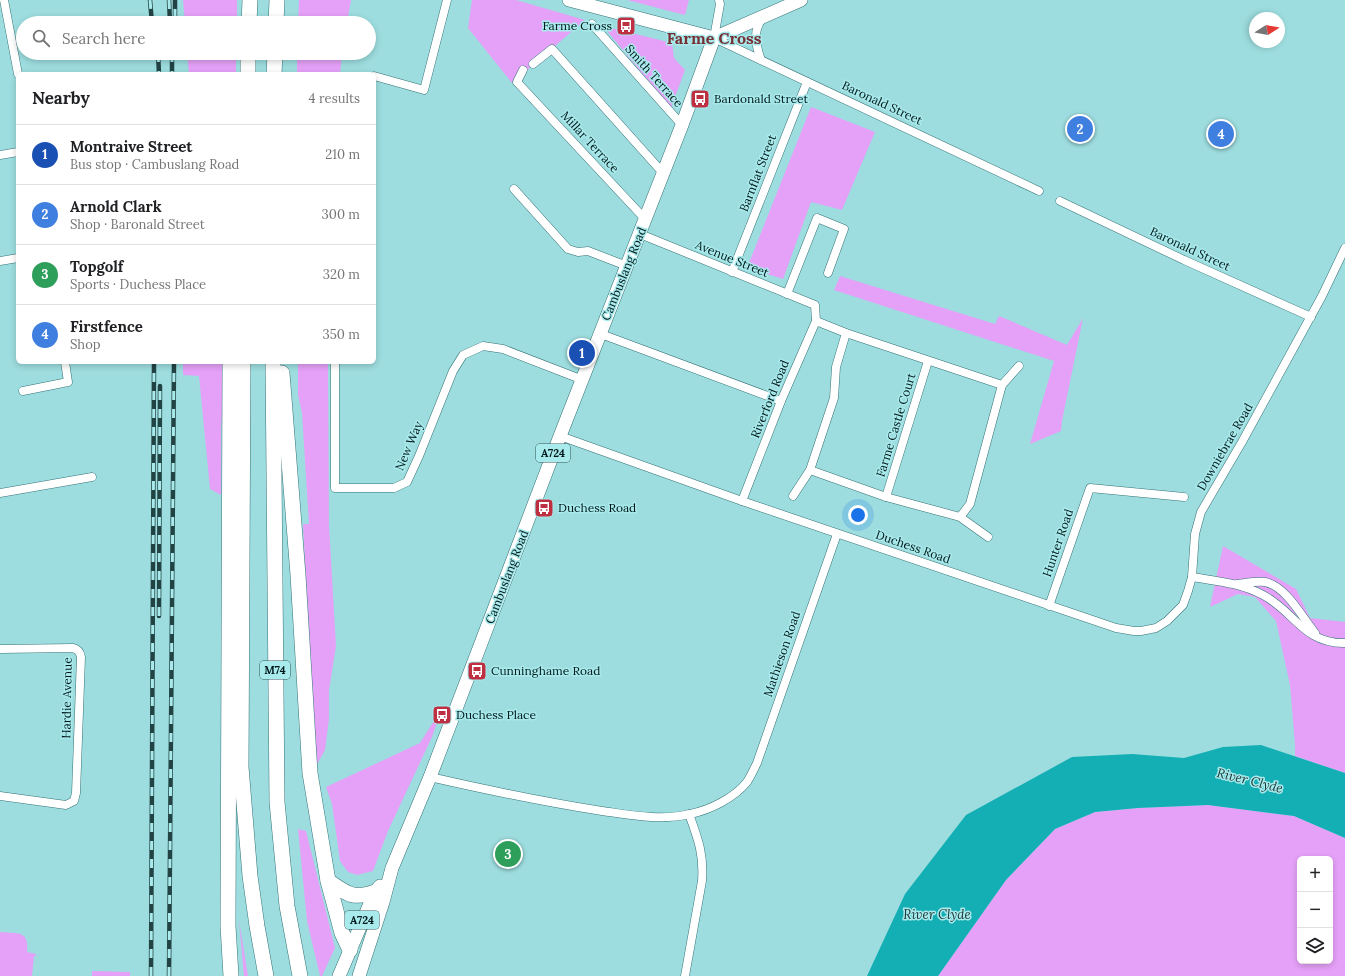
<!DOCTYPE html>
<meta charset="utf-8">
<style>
:root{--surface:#fff;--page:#f6f6f6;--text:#202124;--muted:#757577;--line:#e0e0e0;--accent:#bf2f42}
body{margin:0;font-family:Lora,serif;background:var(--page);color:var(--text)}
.controls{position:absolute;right:12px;bottom:12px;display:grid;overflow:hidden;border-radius:6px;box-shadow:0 2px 6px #0003}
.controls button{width:36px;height:36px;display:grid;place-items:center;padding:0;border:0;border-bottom:1px solid var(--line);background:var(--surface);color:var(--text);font:20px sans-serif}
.compass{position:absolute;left:1249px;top:12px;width:36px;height:36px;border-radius:50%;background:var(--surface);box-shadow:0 2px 6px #0003;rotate:79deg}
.you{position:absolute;left:858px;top:515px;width:14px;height:14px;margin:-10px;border:3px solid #fff;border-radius:50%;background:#1a73e8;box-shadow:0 0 0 6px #1a73e833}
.badge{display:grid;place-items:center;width:26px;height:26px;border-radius:50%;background:var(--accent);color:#fff;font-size:13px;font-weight:700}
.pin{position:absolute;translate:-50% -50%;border:2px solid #fff;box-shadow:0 1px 4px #0006}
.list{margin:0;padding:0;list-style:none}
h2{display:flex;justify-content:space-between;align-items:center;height:52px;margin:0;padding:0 16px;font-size:17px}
h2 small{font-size:13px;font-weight:400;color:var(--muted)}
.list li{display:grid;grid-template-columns:26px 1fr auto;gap:12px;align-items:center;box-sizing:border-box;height:60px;padding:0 16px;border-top:1px solid var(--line)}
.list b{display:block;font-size:15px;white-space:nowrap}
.list p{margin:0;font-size:13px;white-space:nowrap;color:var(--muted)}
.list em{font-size:13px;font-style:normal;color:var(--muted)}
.icon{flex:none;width:22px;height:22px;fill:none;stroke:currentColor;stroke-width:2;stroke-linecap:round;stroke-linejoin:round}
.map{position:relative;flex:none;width:1345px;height:976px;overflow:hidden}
.search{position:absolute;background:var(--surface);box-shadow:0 2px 6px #0003;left:16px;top:16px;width:360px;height:44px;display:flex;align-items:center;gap:10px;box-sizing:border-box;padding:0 14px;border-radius:22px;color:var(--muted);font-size:15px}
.panel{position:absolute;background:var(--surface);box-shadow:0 2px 6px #0003;left:16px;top:72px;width:360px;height:292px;border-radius:6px}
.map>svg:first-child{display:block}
</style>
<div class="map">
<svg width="1345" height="976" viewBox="0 0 1345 976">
<rect width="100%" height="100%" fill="#9ddddf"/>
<g fill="#e5a1f8" fill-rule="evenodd">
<path d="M 183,0 L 237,0 L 237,23 L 185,23 Z"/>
<path d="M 299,0 L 351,0 L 347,23 L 298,23 Z"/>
<path d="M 472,0 L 516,0 L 585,20 L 512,83 L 468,28 Z"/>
<path d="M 627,0 L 689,0 L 685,15 Z"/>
<path d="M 603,26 L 672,43 L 674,58 L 685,70 L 671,108 Z"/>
<path d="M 187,53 L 236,53 L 236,74 L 189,74 Z"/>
<path d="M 297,53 L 342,53 L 340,74 L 297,74 Z"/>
<path d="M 811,107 L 875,132 L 842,210 L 811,202 L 783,279 L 747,268 Z"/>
<path d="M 840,276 L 995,324 L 999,316 L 1067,345 L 1083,318 L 1062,421 L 1061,431 L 1030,444 L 1054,361 L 834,290 Z"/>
<path d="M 183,362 L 225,362 L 221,429 L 221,495 L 210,489 L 199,376 L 183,375 Z"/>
<path d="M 298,362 L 328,362 L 329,525 L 336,646 L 329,690 L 329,719 L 325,750 L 316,766 L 303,524 L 309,524 L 302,413 L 298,395 Z"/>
<path d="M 1223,546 L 1296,589 L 1310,618 L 1345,622 L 1345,773 L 1295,756 L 1295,745 L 1290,685 L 1276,621 L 1255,597 L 1238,594 L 1210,607 Z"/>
<path d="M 442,708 L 432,737 L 388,831 L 373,871 L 357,875 L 348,872 L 340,861 L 332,804 L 326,787 L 420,743 Z"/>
<path d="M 1208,805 L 1294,816 L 1345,838 L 1345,976 L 938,976 L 1006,880 L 1055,829 L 1095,812 L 1138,808 ZM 1300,859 L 1330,859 L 1330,961 L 1300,961 Z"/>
<path d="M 298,829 L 306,831 L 335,948 L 322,976 L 320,976 L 307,921 Z"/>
<path d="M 239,920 L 248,976 L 244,976 Z"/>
<path d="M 0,932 C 19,934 29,930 27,952 L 36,954 L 36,956 L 34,956 L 32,976 L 0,976 Z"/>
<path d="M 92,971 L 130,972 L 130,976 L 92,976 Z"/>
</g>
<path fill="#14afb4" d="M 1261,745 L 1345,773 L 1345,838 L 1294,816 L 1208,805 L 1138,808 L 1095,812 L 1055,829 L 1006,880 L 938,976 L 867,976 L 905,894 L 966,815 L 1072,757 L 1132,754 L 1184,758 L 1223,747 Z"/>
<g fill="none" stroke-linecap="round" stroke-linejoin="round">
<g stroke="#347376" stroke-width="9">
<g id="street">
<path d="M 4,0 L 18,74"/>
<path d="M 719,0 L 720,4 L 714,38 L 1039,191"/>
<path d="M 592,24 L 682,125"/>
<path d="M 761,60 C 756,46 752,30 763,18"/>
<path d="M 533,64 L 552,49 L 663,173"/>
<path d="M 523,70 L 517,82 L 645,219"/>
<path d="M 374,76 L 424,90 L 447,0"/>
<path d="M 0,155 L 18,152"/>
<path d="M 514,189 L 568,249 L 578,252 L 588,251 L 627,266"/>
<path d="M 1060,201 L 1184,260 L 1311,317"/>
<path d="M 640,234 L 815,305 L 816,321 L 781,401 L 742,501"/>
<path d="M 0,261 L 18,258"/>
<path d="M 732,272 L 807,82"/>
<path d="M 787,294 L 817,218 L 844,229 L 828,273"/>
<path d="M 816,321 L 846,333 L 1002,385 L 1019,366"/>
<path d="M 601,334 L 781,401"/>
<path d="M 335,362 L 335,488 L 394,488 L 407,482 L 419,456 L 453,371 L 463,355 L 483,346 L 503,349 L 583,380"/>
<path d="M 23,391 L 68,382 L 65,362"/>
<path d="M 560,436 L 742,501 L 1116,628 L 1134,631 L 1141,631 L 1156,628 L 1167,621 L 1183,605 L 1188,591 L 1192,577 L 1195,534 L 1201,512 L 1242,442 L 1322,296 L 1345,248"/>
<path d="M 810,470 L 886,497 L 928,361"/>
<path d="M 0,493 L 92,477"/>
<path d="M 793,496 L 810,470 L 834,398 L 836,367 L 846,333"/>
<path d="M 886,497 L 960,517 L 970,504 L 1002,385"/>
<path d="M 960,517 L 988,537"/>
<path d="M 1192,577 C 1216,581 1241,583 1263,595 C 1294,611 1304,644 1345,643"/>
<path d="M 1237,584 C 1246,583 1256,581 1265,582 C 1286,586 1302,617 1315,633"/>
<path d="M 1049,606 L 1090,488 L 1184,497"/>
<path d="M 0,649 L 73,648 C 78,649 80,652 81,657 L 76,793 L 74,801 L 66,805 L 0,796"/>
<path d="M 430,777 C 487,790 544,802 602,811 C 631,815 661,821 690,814 C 710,810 734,798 747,782 C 751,776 754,769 757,763 L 837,534"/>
<path d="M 685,976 L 702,881 C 704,854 698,839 689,814"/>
</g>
</g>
<g stroke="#347376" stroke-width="14">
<g id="primary">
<path d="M 569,0 L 714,38"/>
<path d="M 714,38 L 801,0"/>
<path d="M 339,976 L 375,892 L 380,886"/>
<path d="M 359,976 L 383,902 L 392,868 L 430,777 L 560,436 L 682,125 L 714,38"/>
</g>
</g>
<g stroke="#347376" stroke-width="16">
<g id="highway">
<path d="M 249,23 L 250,0"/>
<path d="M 276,23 L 277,0"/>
<path d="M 248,74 L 248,53"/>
<path d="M 274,74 L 275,53"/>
<path d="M 230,362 L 228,926 L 231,976"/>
<path d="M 243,362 L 241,767 L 250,876 L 257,926 L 266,976"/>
<path d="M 273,362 L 277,802 L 287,906 L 300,976"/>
<path d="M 282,373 L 298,575 L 310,773 L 328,881 L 342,933 L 350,950"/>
<path d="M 328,881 C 346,893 352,900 375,892"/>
</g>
</g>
<use href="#street" stroke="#fff" stroke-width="8"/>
<use href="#primary" stroke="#fff" stroke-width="13"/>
<use href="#highway" stroke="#fff" stroke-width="15"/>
<g stroke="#224344" stroke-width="4.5">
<g id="rail">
<path d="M 150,0 L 152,23"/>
<path d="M 169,0 L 170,23"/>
<path d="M 175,18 L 175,0"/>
<path d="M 158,53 L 159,74"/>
<path d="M 172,53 L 172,74"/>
<path d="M 159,616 L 160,386"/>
<path d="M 151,976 L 154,362"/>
<path d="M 169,976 L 174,362"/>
</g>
</g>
<use href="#rail" stroke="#a9eaec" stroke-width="3" stroke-dasharray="9" stroke-linecap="butt"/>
</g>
<defs>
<g id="bus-square" transform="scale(1)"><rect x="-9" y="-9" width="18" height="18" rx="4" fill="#bf2f42" stroke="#a9eaec"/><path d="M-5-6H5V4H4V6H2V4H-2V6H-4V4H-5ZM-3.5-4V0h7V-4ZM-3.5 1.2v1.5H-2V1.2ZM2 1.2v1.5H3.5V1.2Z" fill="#fff"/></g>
</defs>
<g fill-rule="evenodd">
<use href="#bus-square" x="626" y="26"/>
<use href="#bus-square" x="700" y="99"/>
<use href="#bus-square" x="544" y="508"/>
<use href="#bus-square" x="477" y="671"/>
<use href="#bus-square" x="442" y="715"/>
</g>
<g text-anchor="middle" stroke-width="3" stroke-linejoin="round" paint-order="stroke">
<g fill="#a9eaec" stroke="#335758" stroke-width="1">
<rect x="536" y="444" width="34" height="18" rx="3"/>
<rect x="260" y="661" width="30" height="18" rx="3"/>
<rect x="345" y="911" width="34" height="18" rx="3"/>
</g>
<g font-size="11" font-weight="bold" fill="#001819">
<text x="553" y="457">A724</text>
<text x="275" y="674">M74</text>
<text x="362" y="924">A724</text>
</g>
<g font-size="12" fill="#001819" stroke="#a9eaec" text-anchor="start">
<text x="612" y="30" text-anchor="end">Farme Cross</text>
<text x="714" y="103">Bardonald Street</text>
<text x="558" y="512">Duchess Road</text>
<text x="491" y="675">Cunninghame Road</text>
<text x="456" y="719">Duchess Place</text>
</g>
<g font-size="12" fill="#001819" stroke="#a9eaec">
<text transform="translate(654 76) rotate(48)" y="4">Smith Terrace</text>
<text transform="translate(882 103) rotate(25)" y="4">Baronald Street</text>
<text transform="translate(590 142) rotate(47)" y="4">Millar Terrace</text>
<text transform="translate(758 173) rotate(-69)" y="4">Barnflat Street</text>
<text transform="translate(1190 249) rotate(25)" y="4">Baronald Street</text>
<text transform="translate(732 259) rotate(22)" y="4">Avenue Street</text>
<text transform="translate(624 274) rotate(-68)" y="4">Cambuslang Road</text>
<text transform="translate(770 399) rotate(-68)" y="4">Riverford Road</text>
<text transform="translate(896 425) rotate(-73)" y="4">Farme Castle Court</text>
<text transform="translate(409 446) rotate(-67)" y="4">New Way</text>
<text transform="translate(1225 447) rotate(-60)" y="4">Downiebrae Road</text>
<text transform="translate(1058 543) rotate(-71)" y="4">Hunter Road</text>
<text transform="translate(913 547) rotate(19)" y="4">Duchess Road</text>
<text transform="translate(507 577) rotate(-69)" y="4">Cambuslang Road</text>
<text transform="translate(782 654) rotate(-71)" y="4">Mathieson Road</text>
<text transform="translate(67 698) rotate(-89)" y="4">Hardie Avenue</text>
</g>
<g font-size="13" font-style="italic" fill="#1a3637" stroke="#a9eaec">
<text transform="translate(1250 780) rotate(14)" y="5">River Clyde</text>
<text x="937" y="919">River Clyde</text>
</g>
<g font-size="16" font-weight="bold" fill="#773034" stroke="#a9eaec">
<text x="714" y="44">Farme Cross</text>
</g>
</g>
</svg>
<div class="controls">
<button>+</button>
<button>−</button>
<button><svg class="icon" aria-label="layers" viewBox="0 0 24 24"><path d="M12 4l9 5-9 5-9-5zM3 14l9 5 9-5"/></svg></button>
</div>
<svg class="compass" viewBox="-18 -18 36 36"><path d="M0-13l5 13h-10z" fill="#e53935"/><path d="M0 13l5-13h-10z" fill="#757577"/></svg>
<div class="you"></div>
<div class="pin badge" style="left:582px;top:353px;background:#1a4fb4">1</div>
<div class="pin badge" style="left:1080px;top:129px;background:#3f7fe0">2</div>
<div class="pin badge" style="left:508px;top:854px;background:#2e9e5b">3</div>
<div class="pin badge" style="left:1221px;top:134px;background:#3f7fe0">4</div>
<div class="search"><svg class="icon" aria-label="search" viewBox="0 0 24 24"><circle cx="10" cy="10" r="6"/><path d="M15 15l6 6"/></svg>Search here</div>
<section class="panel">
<h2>Nearby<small>4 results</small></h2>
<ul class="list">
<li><span class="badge" style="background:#1a4fb4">1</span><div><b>Montraive Street</b><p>Bus stop · Cambuslang Road</p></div><em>210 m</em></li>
<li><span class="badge" style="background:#3f7fe0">2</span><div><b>Arnold Clark</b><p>Shop · Baronald Street</p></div><em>300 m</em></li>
<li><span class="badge" style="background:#2e9e5b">3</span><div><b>Topgolf</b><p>Sports · Duchess Place</p></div><em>320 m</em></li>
<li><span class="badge" style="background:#3f7fe0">4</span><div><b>Firstfence</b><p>Shop</p></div><em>350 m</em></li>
</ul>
</section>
</div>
